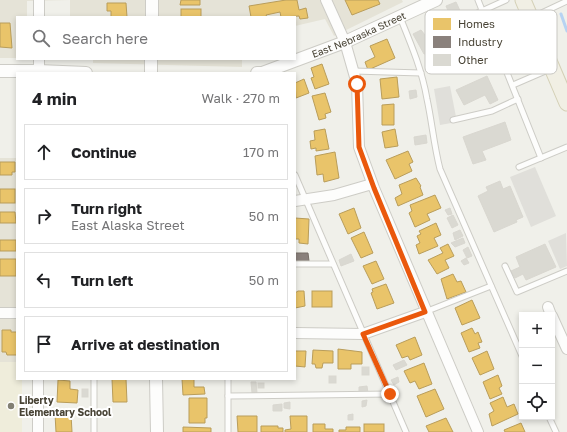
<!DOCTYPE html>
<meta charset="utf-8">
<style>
:root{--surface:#fff;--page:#f6f6f6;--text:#202124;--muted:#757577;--line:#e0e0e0}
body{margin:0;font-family:"Golos Text",sans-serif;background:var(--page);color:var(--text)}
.controls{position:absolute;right:12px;bottom:12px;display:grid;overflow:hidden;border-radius:0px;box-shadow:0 2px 6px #0003}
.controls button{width:36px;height:36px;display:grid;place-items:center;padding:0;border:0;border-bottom:1px solid var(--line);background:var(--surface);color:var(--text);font:20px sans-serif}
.stop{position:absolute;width:12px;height:12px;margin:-9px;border:3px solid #ea580c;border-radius:50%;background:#fff}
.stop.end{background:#ea580c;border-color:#fff;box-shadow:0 1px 4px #0008}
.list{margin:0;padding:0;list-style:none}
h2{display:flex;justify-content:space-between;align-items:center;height:52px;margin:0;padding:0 16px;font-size:17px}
h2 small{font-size:13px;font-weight:400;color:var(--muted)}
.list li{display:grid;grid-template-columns:26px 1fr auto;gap:12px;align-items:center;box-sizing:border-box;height:56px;margin:0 8px 8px;padding:0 8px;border:1px solid var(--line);border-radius:0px}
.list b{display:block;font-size:15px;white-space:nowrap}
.list p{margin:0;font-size:13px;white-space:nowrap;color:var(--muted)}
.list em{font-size:13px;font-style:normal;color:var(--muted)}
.icon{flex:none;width:22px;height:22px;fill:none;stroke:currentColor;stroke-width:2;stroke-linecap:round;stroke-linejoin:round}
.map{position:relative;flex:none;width:567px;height:432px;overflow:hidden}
.search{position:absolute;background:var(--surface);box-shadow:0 2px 6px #0003;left:16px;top:16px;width:280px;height:44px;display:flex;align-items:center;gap:10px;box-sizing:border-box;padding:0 14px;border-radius:0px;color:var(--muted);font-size:15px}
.panel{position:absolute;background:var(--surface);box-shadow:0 2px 6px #0003;left:16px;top:72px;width:280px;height:308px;border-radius:0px}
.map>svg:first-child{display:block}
</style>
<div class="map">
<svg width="567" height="432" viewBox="0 0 567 432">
<rect width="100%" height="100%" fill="#f0f0ea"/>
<g fill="#e5e3d7">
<path d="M 0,0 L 402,0 L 403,2 L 334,36 L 325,19 L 295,26 L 295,17 L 70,17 L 70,0 L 27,1 L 27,17 L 17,17 L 17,58 L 0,58 Z"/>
<path d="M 93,59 L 242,59 L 242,67 L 93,63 Z"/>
<rect x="0" y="158" width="17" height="204"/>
</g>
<path fill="#efeddb" d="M 0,362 L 17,362 L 17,379 L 22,379 L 22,432 L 0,432 Z"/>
<g fill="#e0dfda">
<path d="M 450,86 L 457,122 L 440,125 L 434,89 Z"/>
<path d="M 535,167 L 556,216 L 531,227 L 510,177 Z"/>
<path d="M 566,233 L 567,266 L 560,269 L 548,241 Z"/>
</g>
<g fill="#e9c46a" stroke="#b99d5a">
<path d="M 181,0 L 200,0 L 200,5 L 180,5 Z"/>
<path d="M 286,0 L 297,0 L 299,10 L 306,8 L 308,18 L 300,19 L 299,16 L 281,17 L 280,12 L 266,15 L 267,17 L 251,17 L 249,6 Z"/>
<path d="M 345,0 L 378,0 L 380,4 L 352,15 Z"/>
<path d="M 107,3 L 126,3 L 127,17 L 111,17 L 111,11 L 107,11 Z"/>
<rect x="181" y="9" width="20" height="8"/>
<path d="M 0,23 L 10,23 L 12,48 L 0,47 Z"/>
<path d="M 387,39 L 395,58 L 368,70 L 365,62 L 375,57 L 370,46 Z"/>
<path d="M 322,64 L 329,84 L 315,89 L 311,78 L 314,77 L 311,68 Z"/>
<path d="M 397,77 L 399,97 L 382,99 L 380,79 Z"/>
<path d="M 304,79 L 309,93 L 296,98 L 295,83 Z"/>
<path d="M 325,93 L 331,112 L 325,114 L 326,118 L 319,120 L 312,96 Z"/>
<path d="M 394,104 L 394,125 L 382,125 L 382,105 Z"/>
<path d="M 325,129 L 329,149 L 316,151 L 316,148 L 311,149 L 310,141 L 315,140 L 314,131 Z"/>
<path d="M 395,129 L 398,146 L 385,148 L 382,132 Z"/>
<path d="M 408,151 L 413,162 L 409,164 L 412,171 L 395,179 L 386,160 Z"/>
<path d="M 335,152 L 339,178 L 324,182 L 323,174 L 317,175 L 315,156 Z"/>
<path d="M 0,162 L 15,162 L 15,172 L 12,172 L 12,175 L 0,175 Z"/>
<path d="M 416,178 L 421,186 L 420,187 L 423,195 L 398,206 L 395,198 L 402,194 L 399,185 Z"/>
<rect x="0" y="189" width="15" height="14"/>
<path d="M 435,195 L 441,208 L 427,214 L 430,220 L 415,227 L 409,213 L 412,211 L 410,205 Z"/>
<path d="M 354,208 L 361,228 L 348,234 L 339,214 Z"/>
<path d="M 0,212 L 15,212 L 16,223 L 0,223 Z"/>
<path d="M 295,218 L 309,219 L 308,244 L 299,243 L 299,239 L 295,239 Z"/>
<path d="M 436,223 L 441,235 L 434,238 L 438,246 L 419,254 L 416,245 L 420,243 L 417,236 L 421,234 L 419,231 Z"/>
<path d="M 364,232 L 373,253 L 361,258 L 351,238 Z"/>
<rect x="0" y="240" width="16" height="11"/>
<path d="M 448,244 L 454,256 L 445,260 L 449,268 L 437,274 L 428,260 L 443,253 L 440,248 Z"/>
<rect x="0" y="259" width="16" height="17"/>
<path d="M 376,261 L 384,279 L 372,284 L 363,266 Z"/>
<path d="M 453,274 L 457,282 L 461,281 L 466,292 L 447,299 L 441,279 Z"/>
<path d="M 386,284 L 394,303 L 377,309 L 371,293 L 373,292 L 372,289 Z"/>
<path d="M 298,291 L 304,291 L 305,306 L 295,308 L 295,293 Z"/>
<rect x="312" y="291" width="20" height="16"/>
<path d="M 472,300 L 480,318 L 462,325 L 455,308 Z"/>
<path d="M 472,328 L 475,334 L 478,332 L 482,342 L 478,343 L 480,348 L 469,352 L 461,333 Z"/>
<path d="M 2,330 L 11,330 L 11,332 L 17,332 L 17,355 L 7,355 L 6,352 L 2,352 Z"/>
<path d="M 415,337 L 422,355 L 410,360 L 408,356 L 402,358 L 396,345 Z"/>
<path d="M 338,349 L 362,352 L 362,364 L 351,364 L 351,369 L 338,369 Z"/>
<path d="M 313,350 L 333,351 L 333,363 L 323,363 L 322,368 L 316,368 L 315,364 L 312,364 Z"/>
<path d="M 295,351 L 306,351 L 305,367 L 295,366 Z"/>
<path d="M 487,351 L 494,369 L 480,375 L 472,358 Z"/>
<path d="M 424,363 L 432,384 L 419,389 L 415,381 L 410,383 L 404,371 Z"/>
<path d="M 498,375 L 502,386 L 499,388 L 502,394 L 490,399 L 483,382 Z"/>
<path d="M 112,379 L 126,379 L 127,402 L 113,402 Z"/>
<path d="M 182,379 L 194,379 L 194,387 L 204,387 L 205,394 L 183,395 Z"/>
<path d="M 58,380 L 70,381 L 70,389 L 78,390 L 77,403 L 57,402 Z"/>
<path d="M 435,389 L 444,409 L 426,417 L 417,396 Z"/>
<path d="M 503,397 L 507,407 L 514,404 L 518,414 L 492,426 L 489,414 L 494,411 L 490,403 Z"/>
<path d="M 189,398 L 207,398 L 207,418 L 205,418 L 205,423 L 189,423 Z"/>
<path d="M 55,414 L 71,414 L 72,432 L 56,432 Z"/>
<path d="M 237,416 L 257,416 L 257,432 L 238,432 Z"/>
<path d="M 290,416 L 307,416 L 307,432 L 285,432 L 285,430 L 291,429 Z"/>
<path d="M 446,418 L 453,432 L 429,432 L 426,426 Z"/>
<path d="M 521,423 L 525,432 L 505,432 L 504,430 Z"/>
<path d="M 313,424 L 325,424 L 325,429 L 333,429 L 333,432 L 313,432 Z"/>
<rect x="364" y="424" width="20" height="8"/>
<path d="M 261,426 L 278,426 L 278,428 L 283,428 L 283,432 L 261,432 Z"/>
<path d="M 183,427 L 211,428 L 211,432 L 183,432 Z"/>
<path d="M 346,427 L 360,427 L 360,432 L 339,432 L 339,430 L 346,430 Z"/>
</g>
<path fill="#8a817c" stroke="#766e67" d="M 295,253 L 308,253 L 309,261 L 295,261 Z"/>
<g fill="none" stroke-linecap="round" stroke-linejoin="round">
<path stroke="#b7d3f2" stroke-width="3" d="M 561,14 L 567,31"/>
</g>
<g fill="#dad9d2" stroke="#d9d7d0">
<path d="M 456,2 L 462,15 L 452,20 L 446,6 Z"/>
<path d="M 439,22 L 447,31 L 452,44 L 452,52 L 446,55 L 445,53 L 424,54 L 413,34 L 421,30 L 425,35 Z"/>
<path d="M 487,76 L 498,100 L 490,104 L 485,95 L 464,105 L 456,90 Z"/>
<path d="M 416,90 L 417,97 L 410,99 L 409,91 Z"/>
<path d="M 505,122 L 511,140 L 482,151 L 486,160 L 473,164 L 463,137 Z"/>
<path d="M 426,135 L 427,143 L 415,145 L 414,137 Z"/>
<path d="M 500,181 L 503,189 L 510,186 L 523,217 L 516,220 L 517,222 L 494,232 L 478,196 L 488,191 L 486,187 Z"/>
<path d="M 450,208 L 452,214 L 448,215 L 445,210 Z"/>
<path d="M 453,215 L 458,225 L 452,228 L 447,218 Z"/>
<path d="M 460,230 L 463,236 L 455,240 L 453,233 Z"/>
<path d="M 463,238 L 465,243 L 455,247 L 451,243 Z"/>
<path d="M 545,244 L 556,267 L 526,280 L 523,274 L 515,278 L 511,271 L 520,267 L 516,257 Z"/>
<path d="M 468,247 L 472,256 L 467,258 L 463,250 Z"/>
<path d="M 351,254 L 354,261 L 341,266 L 339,260 Z"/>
<path d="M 466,258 L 469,263 L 464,265 L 461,261 Z"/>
<path d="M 404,360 L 407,365 L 396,370 L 393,365 Z"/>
<rect x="362" y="367" width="7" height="8"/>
<rect x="329" y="376" width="7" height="7"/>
<path d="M 398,377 L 399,382 L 394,385 L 391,380 Z"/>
<path d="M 251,382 L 256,382 L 257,393 L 252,393 Z"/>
<rect x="258" y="383" width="6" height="5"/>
<path d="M 367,386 L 368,393 L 359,394 L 359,387 Z"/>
<rect x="82" y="389" width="6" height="8"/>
<path d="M 367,400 L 366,406 L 362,407 L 362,401 Z"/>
<path d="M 290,402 L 290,409 L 284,408 L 284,403 Z"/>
<path d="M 282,404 L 282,411 L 273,411 L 273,405 Z"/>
<path d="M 353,414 L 353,420 L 348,420 L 348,415 Z"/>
</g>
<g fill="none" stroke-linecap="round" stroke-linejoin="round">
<g stroke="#cdccc6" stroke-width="7">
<g id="service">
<path d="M 478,0 L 541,158"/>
<path d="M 400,17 C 411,44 422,70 427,99 C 432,122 434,146 440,169 L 522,356"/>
<path d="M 531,18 L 567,1"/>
<path d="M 451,25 L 506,0"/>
<path d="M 502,57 L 539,41"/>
<path d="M 354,71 L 421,73"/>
<path d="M 513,85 L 550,69"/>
<path d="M 453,120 L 492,111 L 518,99"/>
<path d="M 519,167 L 567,147"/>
<path d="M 295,175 L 406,432"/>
<path d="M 295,264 L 333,264"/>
<path d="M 505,266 L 517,292 L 567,271"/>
<path d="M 425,312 L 491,286"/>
<path d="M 94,379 L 94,432"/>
<path d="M 228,379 L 228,432"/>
<path d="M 228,396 L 390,394"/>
<path d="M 549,417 L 556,432"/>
</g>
</g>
<g stroke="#cdccc6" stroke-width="12">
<g id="minor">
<path d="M 39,0 L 39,17"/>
<path d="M 326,0 L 345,42 L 357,84 L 359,147 L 374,188 L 478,432"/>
<path d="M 39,59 L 39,73"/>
<path d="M 295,201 L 334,195 L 372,184"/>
<path d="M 548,307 L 551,315"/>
<path d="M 0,313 L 17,313"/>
<path d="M 552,316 L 567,349"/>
<path d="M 295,333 L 363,334 L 425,312"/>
<path d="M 38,432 L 38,379"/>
</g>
</g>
<g stroke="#cdccc6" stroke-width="14">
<g id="tertiary">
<path d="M 152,17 L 152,0"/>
<path d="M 0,71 L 39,71 L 86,73"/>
<path d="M 151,73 L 151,59"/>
<path id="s1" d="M 257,73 L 262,73 L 345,42 L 436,0"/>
<path d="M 156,379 L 157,432"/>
</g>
</g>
<g stroke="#d4d0b6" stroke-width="17">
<path id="primary" d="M 523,0 L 567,103"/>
</g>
<use href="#service" stroke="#fdfdfc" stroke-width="5"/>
<use href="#minor" stroke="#fdfdfc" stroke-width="10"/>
<use href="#tertiary" stroke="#fdfdfc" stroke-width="12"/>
<use href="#primary" stroke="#f1efe4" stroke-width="15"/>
</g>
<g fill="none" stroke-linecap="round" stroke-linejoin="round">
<path stroke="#ea580c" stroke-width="5" d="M 357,84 L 359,147 L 374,188 L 425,312 L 363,334 L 390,394"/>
</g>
<circle fill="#838074" stroke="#fff" stroke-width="1.5" cx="11" cy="406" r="4"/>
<g text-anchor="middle" stroke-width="4" stroke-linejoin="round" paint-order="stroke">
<g font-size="10" fill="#484335" stroke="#fff">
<text dy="4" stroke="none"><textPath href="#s1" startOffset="109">East Nebraska Street</textPath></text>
</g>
<g font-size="10" font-weight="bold" fill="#484335" stroke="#fff" text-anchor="start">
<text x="19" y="404">Liberty<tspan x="19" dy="12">Elementary School</tspan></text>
</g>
</g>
<rect x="425" y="10" width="132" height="64" rx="6" fill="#fff" stroke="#c8c7c2" stroke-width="1"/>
<rect x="433" y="18" width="18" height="12" fill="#e9c46a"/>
<rect x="433" y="36" width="18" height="12" fill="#8a817c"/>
<rect x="433" y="54" width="18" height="12" fill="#dad9d2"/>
<g font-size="11" fill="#484335">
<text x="458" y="28">Homes</text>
<text x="458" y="46">Industry</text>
<text x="458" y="64">Other</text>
</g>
</svg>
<div class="controls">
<button>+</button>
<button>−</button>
<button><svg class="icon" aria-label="locate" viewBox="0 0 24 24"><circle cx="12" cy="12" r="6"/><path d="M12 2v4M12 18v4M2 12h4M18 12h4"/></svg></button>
</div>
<div class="stop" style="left:357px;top:84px"></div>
<div class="stop end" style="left:390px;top:394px"></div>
<div class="search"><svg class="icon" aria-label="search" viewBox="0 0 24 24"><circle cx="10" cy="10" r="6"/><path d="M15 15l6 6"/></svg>Search here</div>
<section class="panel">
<h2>4 min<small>Walk · 270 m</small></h2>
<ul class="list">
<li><svg class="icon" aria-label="ahead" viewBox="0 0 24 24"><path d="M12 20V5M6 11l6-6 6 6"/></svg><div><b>Continue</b></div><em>170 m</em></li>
<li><svg class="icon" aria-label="right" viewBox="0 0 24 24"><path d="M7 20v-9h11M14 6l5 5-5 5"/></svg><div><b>Turn right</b><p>East Alaska Street</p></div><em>50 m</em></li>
<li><svg class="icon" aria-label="left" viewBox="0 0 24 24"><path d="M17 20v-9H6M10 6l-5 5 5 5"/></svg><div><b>Turn left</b></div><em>50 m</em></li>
<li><svg class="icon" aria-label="arrive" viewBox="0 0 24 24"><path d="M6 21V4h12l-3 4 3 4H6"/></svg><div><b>Arrive at destination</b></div></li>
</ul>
</section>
</div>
